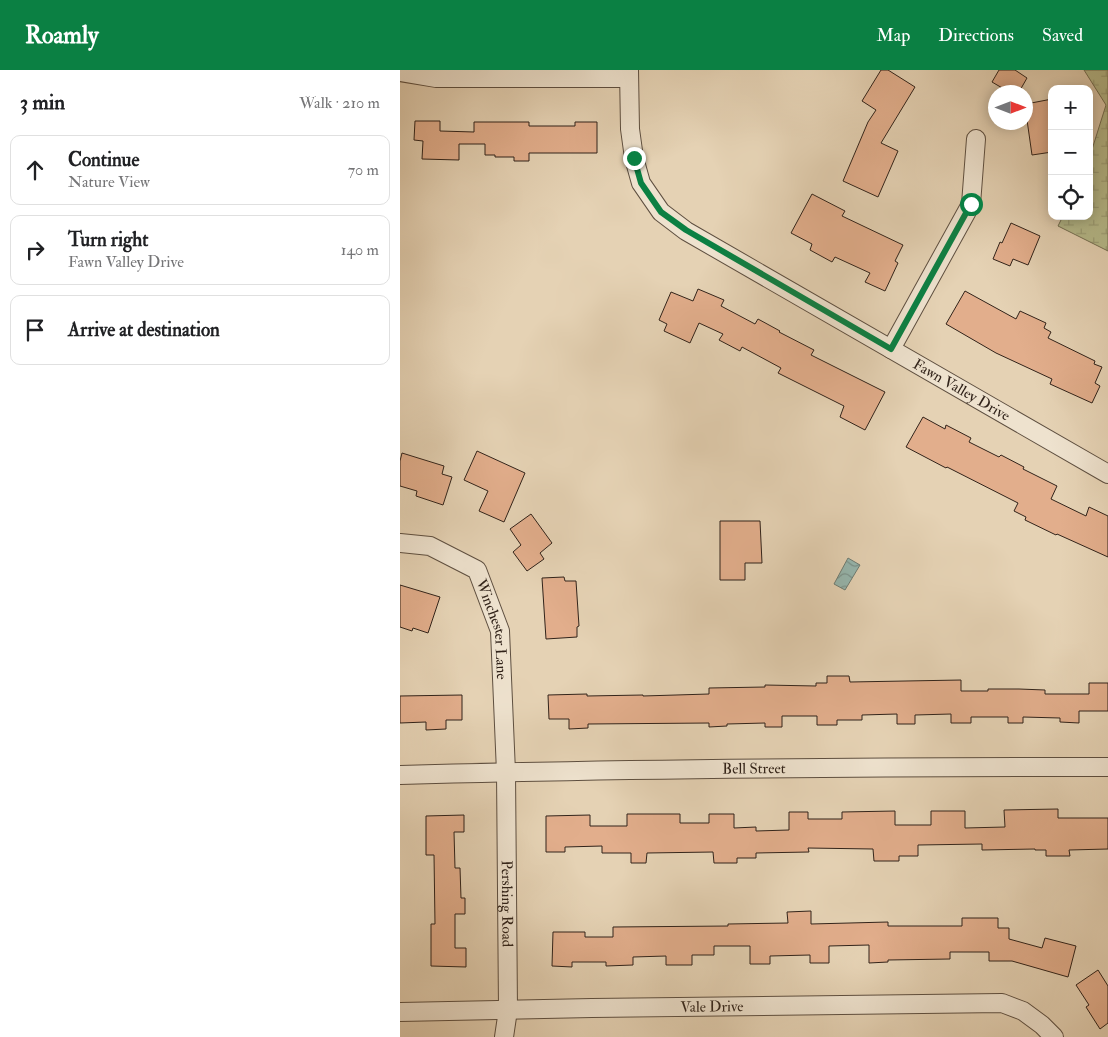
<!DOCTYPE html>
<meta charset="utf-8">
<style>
:root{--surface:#fff;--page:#f2f2f2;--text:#202124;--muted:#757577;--line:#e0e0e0;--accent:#0b8043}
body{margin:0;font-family:"IM FELL Double Pica",serif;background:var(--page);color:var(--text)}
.controls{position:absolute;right:15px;top:15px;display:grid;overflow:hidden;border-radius:10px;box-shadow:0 2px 12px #0003}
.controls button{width:45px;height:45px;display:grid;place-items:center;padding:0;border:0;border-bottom:1px solid var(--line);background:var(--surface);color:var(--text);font:25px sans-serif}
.compass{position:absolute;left:588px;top:15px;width:45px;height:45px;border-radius:50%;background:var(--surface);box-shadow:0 2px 12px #0003;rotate:90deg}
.stop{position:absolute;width:15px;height:15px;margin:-11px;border:4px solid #0b8043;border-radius:50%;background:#fff}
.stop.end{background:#0b8043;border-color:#fff;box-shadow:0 1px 5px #0008}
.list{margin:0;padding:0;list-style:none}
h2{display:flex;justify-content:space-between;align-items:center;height:65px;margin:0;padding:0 20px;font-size:21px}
h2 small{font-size:16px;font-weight:400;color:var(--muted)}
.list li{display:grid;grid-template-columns:32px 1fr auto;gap:15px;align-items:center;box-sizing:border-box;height:70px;margin:0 10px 10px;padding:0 10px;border:1px solid var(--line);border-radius:10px}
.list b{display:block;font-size:19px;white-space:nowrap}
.list p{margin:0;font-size:16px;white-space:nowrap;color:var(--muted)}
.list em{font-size:16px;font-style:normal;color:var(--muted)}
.icon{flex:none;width:28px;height:28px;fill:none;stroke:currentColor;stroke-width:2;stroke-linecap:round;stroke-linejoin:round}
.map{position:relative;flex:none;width:708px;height:967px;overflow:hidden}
header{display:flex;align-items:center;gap:30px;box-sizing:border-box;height:70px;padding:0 25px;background:var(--accent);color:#fff}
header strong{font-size:24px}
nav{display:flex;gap:28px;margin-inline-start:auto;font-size:18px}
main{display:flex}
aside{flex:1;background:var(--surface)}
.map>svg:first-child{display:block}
</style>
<header>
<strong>Roamly</strong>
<nav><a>Map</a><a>Directions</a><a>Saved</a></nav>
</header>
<main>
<aside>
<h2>3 min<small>Walk · 210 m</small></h2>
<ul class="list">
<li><svg class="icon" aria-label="ahead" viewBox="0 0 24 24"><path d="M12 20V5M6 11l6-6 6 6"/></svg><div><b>Continue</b><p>Nature View</p></div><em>70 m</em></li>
<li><svg class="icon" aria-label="right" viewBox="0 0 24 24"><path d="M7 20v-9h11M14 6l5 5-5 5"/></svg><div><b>Turn right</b><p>Fawn Valley Drive</p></div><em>140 m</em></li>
<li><svg class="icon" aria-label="arrive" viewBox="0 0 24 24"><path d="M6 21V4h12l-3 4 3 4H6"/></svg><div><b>Arrive at destination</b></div></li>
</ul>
</aside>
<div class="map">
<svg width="708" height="967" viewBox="0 0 708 967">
<defs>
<pattern id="wetland-marsh" width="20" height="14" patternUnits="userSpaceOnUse" patternTransform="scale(1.25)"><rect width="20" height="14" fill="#b6bb8c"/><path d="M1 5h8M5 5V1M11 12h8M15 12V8" fill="none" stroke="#9da078"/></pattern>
<pattern id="water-waves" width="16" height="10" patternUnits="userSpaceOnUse" patternTransform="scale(1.25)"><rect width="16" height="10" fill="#96b7af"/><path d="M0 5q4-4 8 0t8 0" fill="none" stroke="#7b948e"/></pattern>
</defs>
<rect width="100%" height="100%" fill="#e5d2b4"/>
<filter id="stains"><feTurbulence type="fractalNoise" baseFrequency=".004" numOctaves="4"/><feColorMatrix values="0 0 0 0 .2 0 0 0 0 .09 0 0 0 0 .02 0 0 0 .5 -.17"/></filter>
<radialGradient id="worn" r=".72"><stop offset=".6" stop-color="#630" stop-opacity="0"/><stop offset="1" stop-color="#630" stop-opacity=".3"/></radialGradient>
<path fill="url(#wetland-marsh)" stroke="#746f53" d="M 684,0 L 708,0 L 708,181 L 658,156 L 663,146 L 689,146 L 689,89 L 706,35 Z"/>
<path fill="url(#water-waves)" stroke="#6e7c73" d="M 448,488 L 460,495 L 445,520 L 434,514 Z"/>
<g fill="#e2ae8c" stroke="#31231a">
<path d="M 481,0 L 488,0 L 515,17 L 481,73 L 498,81 L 478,127 L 443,111 L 468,52 L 476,40 L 462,31 Z"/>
<path d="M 599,0 L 615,0 L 627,8 L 619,22 L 609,22 L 592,12 Z"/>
<path d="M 652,29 L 652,82 L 632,85 L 626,43 L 626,34 Z"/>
<path d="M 15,51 L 40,51 L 40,61 L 74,62 L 74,52 L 129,52 L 129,56 L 175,56 L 175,52 L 197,52 L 197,83 L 129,83 L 129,91 L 114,91 L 114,87 L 95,87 L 95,85 L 85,85 L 85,74 L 59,74 L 59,90 L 22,89 L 23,71 L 14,70 Z"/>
<path d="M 412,124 L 445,141 L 442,146 L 503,175 L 495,191 L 498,193 L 485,221 L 465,212 L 470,203 L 435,187 L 432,192 L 410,180 L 412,174 L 391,163 Z"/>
<path d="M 611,153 L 640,166 L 628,195 L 613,189 L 610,196 L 593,189 L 600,172 L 602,173 Z"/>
<path d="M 298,219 L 324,230 L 321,236 L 355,254 L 358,249 L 380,261 L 379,262 L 414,280 L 411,285 L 485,322 L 465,360 L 440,347 L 444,336 L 378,303 L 381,298 L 342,277 L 340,281 L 319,270 L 323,264 L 299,253 L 290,273 L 264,261 L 267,254 L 259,250 L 271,222 L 293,231 Z"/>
<path d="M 565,221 L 616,249 L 620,241 L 646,253 L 644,258 L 651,262 L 648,268 L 695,291 L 694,294 L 702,297 L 695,313 L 700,316 L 692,333 L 650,314 L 652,309 L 596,283 L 546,254 Z"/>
<path d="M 523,347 L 545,359 L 546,355 L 571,368 L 569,372 L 599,387 L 601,385 L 624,397 L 623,399 L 657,416 L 651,429 L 686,446 L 689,437 L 708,446 L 708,487 L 657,464 L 656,465 L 625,450 L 626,447 L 614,441 L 618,433 L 547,397 L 546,398 L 506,377 Z"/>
<path d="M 77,381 L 125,403 L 104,452 L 79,441 L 88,421 L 64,410 Z"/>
<path d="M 2,383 L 44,396 L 42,404 L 52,407 L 43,435 L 16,426 L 17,421 L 0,416 L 0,391 Z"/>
<path d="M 131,444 L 152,473 L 140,483 L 144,489 L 127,501 L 113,482 L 121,475 L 110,459 Z"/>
<path d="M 320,451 L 360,451 L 362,493 L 345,493 L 345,510 L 320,510 Z"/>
<path d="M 164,507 L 165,511 L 176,511 L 179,556 L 177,557 L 177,567 L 146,569 L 142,508 Z"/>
<path d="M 0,515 L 40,527 L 28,563 L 13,558 L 12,561 L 0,557 Z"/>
<path d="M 427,606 L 449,606 L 450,612 L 561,610 L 561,621 L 588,621 L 588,619 L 619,619 L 645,620 L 645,624 L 689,624 L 689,613 L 708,613 L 708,641 L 679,641 L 679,653 L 660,652 L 660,648 L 623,647 L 623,653 L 608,653 L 608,647 L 571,647 L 571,653 L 551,653 L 551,644 L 515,645 L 515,654 L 497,654 L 497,644 L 462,645 L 462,650 L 437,650 L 437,655 L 417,655 L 417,646 L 382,646 L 382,657 L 365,657 L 365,653 L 327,654 L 327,656 L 309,657 L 309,653 L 188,654 L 188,658 L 169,659 L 169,649 L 149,649 L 148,625 L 187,624 L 187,626 L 243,625 L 243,626 L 309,624 L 309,618 L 365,617 L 365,615 L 416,616 L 416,613 L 427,613 Z"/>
<path d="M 62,625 L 62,650 L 46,650 L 46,659 L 26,660 L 26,652 L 0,653 L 0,626 Z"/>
<path d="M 658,739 L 658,748 L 708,748 L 708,779 L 669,780 L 670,786 L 646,786 L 646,780 L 635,780 L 635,779 L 582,780 L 582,774 L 518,775 L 518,786 L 499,786 L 499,791 L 474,791 L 473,779 L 408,778 L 409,782 L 356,783 L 356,788 L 337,788 L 337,793 L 314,793 L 313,782 L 247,783 L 246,793 L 231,793 L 231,783 L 202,783 L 202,776 L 165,777 L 165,782 L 146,782 L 146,746 L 190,745 L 190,756 L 227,756 L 227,744 L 280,744 L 280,753 L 309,753 L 309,744 L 334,744 L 334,758 L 356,757 L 356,761 L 389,760 L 389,742 L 408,742 L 408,749 L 442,749 L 442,742 L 495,741 L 495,755 L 531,755 L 531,741 L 565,741 L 565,758 L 605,757 L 604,740 Z"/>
<path d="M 64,745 L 64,762 L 54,762 L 55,798 L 60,798 L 61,828 L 65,828 L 65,844 L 55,844 L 55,878 L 66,878 L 66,897 L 31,896 L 31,854 L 35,854 L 34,785 L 26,785 L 26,746 Z"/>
<path d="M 411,841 L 411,854 L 488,852 L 488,856 L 562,856 L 562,848 L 598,848 L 598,858 L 609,858 L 609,869 L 642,878 L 645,868 L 676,876 L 668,907 L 612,891 L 589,891 L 589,882 L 550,882 L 550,889 L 488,890 L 488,892 L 469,893 L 469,875 L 429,876 L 429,893 L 410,893 L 410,885 L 370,886 L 370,894 L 350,894 L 350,876 L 314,876 L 314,885 L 292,885 L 292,895 L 266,895 L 266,886 L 233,887 L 233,895 L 206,896 L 206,892 L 172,892 L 172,897 L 152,896 L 153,862 L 185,862 L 185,867 L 213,867 L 213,857 L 328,856 L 328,854 L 388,853 L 387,842 Z"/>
<path d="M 698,900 L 708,916 L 708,953 L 700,959 L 686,937 L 689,935 L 676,915 Z"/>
</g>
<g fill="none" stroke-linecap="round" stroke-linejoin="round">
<g stroke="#5e4f40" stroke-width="20">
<g id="minor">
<path id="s1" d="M 229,0 L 230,59 L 234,88 L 241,113 L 261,142 L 286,161 L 708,404"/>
<path d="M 0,2 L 36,8 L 229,8"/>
<path d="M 491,279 L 571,134 L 576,69"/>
<path id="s2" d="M 0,473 L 30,476 L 77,500 L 100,561 L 106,702 L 108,940 L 104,967"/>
<path id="s3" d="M 0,705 C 236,698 472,697 708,697"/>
<path id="s4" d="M 0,942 L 192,938 L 602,933 L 623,941 L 642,955 L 654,967"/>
</g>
</g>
<use href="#minor" stroke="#eee2ce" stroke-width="18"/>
</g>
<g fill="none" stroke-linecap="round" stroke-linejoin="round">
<path stroke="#0b8043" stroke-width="6" d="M 234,88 L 241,113 L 261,142 L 286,160 L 491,279 L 571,134"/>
</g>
<g text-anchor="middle" stroke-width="4.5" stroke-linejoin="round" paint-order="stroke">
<g font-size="15" fill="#31231a" stroke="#eee2ce">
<text dy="5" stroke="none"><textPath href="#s1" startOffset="499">Fawn Valley Drive</textPath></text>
<text dy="5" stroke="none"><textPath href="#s2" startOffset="145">Winchester Lane</textPath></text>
<text dy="5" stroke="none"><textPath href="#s3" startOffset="354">Bell Street</textPath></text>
<text dy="5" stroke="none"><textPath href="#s2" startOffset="421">Pershing Road</textPath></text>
<text dy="5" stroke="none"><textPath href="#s4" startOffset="312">Vale Drive</textPath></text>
</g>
</g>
<rect width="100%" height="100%" filter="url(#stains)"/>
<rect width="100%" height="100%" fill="url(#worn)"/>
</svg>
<div class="controls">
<button>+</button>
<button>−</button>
<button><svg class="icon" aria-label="locate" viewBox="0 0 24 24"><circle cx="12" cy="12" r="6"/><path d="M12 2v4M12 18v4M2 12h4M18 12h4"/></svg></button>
</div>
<svg class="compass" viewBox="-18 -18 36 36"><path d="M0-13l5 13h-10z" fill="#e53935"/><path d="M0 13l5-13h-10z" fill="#757577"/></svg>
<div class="stop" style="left:571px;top:134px"></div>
<div class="stop end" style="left:234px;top:88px"></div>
</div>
</main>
